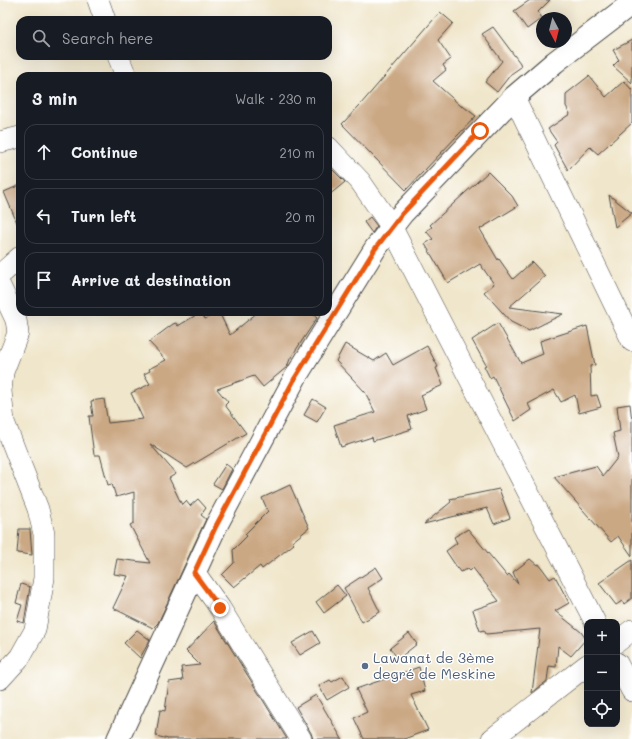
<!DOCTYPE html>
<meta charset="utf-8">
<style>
:root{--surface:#171b24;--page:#20242c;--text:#f1f3f6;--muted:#9ea1a6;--line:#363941}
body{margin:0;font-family:Mali,sans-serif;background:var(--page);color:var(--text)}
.controls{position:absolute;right:12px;bottom:12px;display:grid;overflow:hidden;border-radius:8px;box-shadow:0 4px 16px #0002}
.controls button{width:36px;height:36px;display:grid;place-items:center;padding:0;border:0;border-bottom:1px solid var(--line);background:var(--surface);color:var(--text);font:20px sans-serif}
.compass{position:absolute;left:536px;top:12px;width:36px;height:36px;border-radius:50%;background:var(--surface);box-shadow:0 4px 16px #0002;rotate:173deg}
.stop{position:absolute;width:12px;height:12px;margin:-9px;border:3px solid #ea580c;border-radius:50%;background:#fff}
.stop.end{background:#ea580c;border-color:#fff;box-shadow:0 1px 4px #0008}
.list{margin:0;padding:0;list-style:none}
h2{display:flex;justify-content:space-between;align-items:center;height:52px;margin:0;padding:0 16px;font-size:17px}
h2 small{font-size:13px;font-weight:400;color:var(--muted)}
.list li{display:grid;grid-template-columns:26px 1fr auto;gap:12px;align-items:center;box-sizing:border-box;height:56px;margin:0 8px 8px;padding:0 8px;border:1px solid var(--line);border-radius:12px}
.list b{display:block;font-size:15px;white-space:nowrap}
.list em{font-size:13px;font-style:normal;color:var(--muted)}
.icon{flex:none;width:22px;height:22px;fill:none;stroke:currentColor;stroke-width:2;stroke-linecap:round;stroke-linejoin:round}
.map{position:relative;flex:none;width:632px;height:739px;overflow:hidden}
.search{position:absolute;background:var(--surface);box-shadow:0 4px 16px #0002;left:16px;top:16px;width:316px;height:44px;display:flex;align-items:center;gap:10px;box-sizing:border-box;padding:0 14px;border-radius:12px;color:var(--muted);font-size:15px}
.panel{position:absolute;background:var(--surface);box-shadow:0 4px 16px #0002;left:16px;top:72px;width:316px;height:244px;border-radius:12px}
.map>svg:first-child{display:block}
</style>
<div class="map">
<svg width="632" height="739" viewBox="0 0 632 739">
<rect width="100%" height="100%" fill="#fff"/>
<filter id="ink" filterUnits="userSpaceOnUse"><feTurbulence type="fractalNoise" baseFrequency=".025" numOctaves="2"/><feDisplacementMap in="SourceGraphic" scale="8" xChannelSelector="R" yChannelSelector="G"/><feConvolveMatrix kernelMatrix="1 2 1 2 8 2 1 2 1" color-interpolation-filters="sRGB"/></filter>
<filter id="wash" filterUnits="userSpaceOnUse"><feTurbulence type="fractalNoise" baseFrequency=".012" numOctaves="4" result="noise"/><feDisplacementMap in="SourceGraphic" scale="16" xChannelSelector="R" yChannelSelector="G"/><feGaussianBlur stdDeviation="0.9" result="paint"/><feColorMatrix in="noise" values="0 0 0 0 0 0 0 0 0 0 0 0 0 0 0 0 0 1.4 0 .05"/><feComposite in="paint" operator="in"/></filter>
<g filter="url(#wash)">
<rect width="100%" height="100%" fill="#f0e6cb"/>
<g id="blocks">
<g fill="#cba884">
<path d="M 530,0 L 550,0 L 538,12 L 542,18 L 527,29 L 514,11 Z"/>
<path d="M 440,12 L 453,23 L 438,40 L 451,59 L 443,65 L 446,70 L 433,81 L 461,106 L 464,107 L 476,116 L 406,190 L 342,124 L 360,105 Z"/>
<path d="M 493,27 L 520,63 L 521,67 L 511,74 L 497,92 L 485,82 L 502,61 L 482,34 Z"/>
<path d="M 632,40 L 632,83 L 613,66 L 619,60 L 613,50 Z"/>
<path d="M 589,76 L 606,97 L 624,81 L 632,90 L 632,123 L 598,154 L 590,147 L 568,170 L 554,145 L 557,142 L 548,129 L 570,114 L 566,106 L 566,94 Z"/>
<path d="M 328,165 L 345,182 L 328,196 Z"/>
<path d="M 488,172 L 512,196 L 518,206 L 480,229 L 498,260 L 499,259 L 513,279 L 532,262 L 545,276 L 509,307 L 563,314 L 529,331 L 511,322 L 484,292 L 494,284 L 480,264 L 448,283 L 425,244 L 433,239 L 426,231 L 432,227 L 430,225 Z"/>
<path d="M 20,185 L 20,230 L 4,192 Z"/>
<path d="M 609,195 L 632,213 L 615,227 Z"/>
<path d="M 370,217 L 377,226 L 372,233 L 364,222 Z"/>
<path d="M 201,312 L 205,319 L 219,312 L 230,335 L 258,312 L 310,312 L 317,318 L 290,359 L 287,367 L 263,387 L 254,376 L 217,389 L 228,402 L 225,405 L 246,433 L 187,468 L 150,444 L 176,474 L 169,478 L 182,505 L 186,501 L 190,506 L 198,499 L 206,508 L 201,515 L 206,519 L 158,623 L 153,628 L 113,608 L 128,576 L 114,574 L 117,559 L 150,563 L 130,525 L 134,523 L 134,492 L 116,497 L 112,484 L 108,485 L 100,455 L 94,455 L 90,425 L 89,416 L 93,416 L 91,401 L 104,399 L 108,423 L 143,419 L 131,393 L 150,384 L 144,374 L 150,371 L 149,369 L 166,360 L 149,342 L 173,324 L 176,323 L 178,326 Z"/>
<path d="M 498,323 L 521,363 L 543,354 L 540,341 L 587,326 L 595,365 L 590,366 L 591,396 L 597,395 L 601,407 L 579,413 L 575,395 L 561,402 L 554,390 L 528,404 L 531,410 L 515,421 L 493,376 L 490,378 L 484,366 L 486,365 L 472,340 Z"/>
<path d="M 345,344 L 374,361 L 386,353 L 393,365 L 427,346 L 438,367 L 436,368 L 443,385 L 421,395 L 426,409 L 408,416 L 412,429 L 373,441 L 372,437 L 341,447 L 334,425 L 375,412 L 365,392 L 336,361 Z"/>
<path d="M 313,399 L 326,407 L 317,422 L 304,415 Z"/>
<path d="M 630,404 L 632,421 L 632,556 L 618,536 L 611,542 L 554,477 L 596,466 L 603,476 L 618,457 L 613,433 L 620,431 L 617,406 Z"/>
<path d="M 226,464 L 232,469 L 222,489 L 213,484 Z"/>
<path d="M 290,485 L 309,528 L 292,542 L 294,544 L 262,569 L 260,566 L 234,587 L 222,575 L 234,563 L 233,550 L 247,536 L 245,534 L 268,511 L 262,498 Z"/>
<path d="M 499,489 L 510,518 L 494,524 L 487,508 L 424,524 L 451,502 L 450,499 Z"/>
<path d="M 19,529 L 30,529 L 32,555 L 17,553 Z"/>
<path d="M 468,529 L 507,576 L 509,574 L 518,584 L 513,572 L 530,559 L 537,565 L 539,564 L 550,579 L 555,576 L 569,603 L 555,611 L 581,632 L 586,639 L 571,656 L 558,646 L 556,667 L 549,666 L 547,681 L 532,693 L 540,629 L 486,634 L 484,630 L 480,631 L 473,610 L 499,601 L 473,568 L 470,571 L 468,569 L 460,572 L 446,551 L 457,543 L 454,537 Z"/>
<path d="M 632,560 L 632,598 L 624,604 L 622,601 L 616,605 L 599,583 Z"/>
<path d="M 376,567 L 383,578 L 368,588 L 380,612 L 362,622 L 344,588 Z"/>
<path d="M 21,584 L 30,587 L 24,623 L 17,621 L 22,605 L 16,603 Z"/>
<path d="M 337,585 L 346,596 L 324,613 L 316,602 Z"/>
<path d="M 214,621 L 287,739 L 168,739 L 156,736 L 160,710 L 165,711 L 169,682 L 183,680 L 181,667 L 200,665 L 186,651 Z"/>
<path d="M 137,630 L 150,640 L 140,658 L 124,643 Z"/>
<path d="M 313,631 L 320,643 L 300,655 L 292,643 Z"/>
<path d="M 409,633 L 417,644 L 398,659 L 390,648 Z"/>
<path d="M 419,667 L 425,691 L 411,695 L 428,730 L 404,739 L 364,739 L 354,718 L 367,712 L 356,689 Z"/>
<path d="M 343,676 L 349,687 L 327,700 L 319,686 L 330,680 L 332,682 Z"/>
<path d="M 316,695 L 342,739 L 313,739 L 311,733 L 296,707 Z"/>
</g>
</g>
</g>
<g filter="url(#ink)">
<use href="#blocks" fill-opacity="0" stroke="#494743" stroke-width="1"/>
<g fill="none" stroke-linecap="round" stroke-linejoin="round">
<g stroke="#494743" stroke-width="22">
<g id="minor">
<path d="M 98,0 L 105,20"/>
<path d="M 118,56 L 126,76"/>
<path d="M 514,97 L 632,341"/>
<path d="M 0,142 L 20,137"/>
<path d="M 328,147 L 360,181 L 391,226 L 595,622"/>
<path d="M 0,275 L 20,257"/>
<path d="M 0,286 L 16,320 L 18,333 L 3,372 L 1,391 L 4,422 L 38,509 L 44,534 L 44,578 L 35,630 L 20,657 L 0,679"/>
<path d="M 195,573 L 220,608 L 301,739"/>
<path d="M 617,642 L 632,630"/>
<path d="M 617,663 L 632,691"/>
<path d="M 492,739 L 587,665"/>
</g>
</g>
<g stroke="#494743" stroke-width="24">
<path id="major" d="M 118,739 L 216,526 L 295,378 L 375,249 L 402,214 L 514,97 L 555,62 L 632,3"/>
</g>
<use href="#minor" stroke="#fff" stroke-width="21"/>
<use href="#major" stroke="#fff" stroke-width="22"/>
</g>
</g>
<g fill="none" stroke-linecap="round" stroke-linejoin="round" filter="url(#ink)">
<path stroke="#ea580c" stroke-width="5" d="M 220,608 L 194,573 L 216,526 L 295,378 L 375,249 L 402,214 L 480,131"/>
</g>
<circle fill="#5c6f8a" stroke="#fff" stroke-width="1.5" cx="365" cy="666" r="4"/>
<g text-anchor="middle" stroke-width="3" stroke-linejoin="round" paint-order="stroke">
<g font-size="14" fill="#4e5e75" stroke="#fff" text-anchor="start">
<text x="373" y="663">Lawanat de 3ème<tspan x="373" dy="16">degré de Meskine</tspan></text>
</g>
</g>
</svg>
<div class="controls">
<button>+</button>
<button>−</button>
<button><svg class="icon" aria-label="locate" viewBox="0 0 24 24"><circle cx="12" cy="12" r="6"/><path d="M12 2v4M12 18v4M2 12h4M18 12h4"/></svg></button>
</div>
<svg class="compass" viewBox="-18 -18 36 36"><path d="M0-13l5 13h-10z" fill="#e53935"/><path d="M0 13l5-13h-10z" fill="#9ea1a6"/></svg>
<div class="stop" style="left:480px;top:131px"></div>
<div class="stop end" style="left:220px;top:608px"></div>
<div class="search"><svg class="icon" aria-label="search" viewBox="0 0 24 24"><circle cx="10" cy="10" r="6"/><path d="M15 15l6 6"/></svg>Search here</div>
<section class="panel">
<h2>3 min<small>Walk · 230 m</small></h2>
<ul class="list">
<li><svg class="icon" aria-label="ahead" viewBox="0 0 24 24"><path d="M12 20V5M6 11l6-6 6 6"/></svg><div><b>Continue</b></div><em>210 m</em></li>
<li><svg class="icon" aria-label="left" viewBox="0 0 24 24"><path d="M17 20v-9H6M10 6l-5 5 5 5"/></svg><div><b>Turn left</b></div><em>20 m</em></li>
<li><svg class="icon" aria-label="arrive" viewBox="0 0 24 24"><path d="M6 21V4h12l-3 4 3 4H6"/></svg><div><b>Arrive at destination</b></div></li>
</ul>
</section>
</div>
